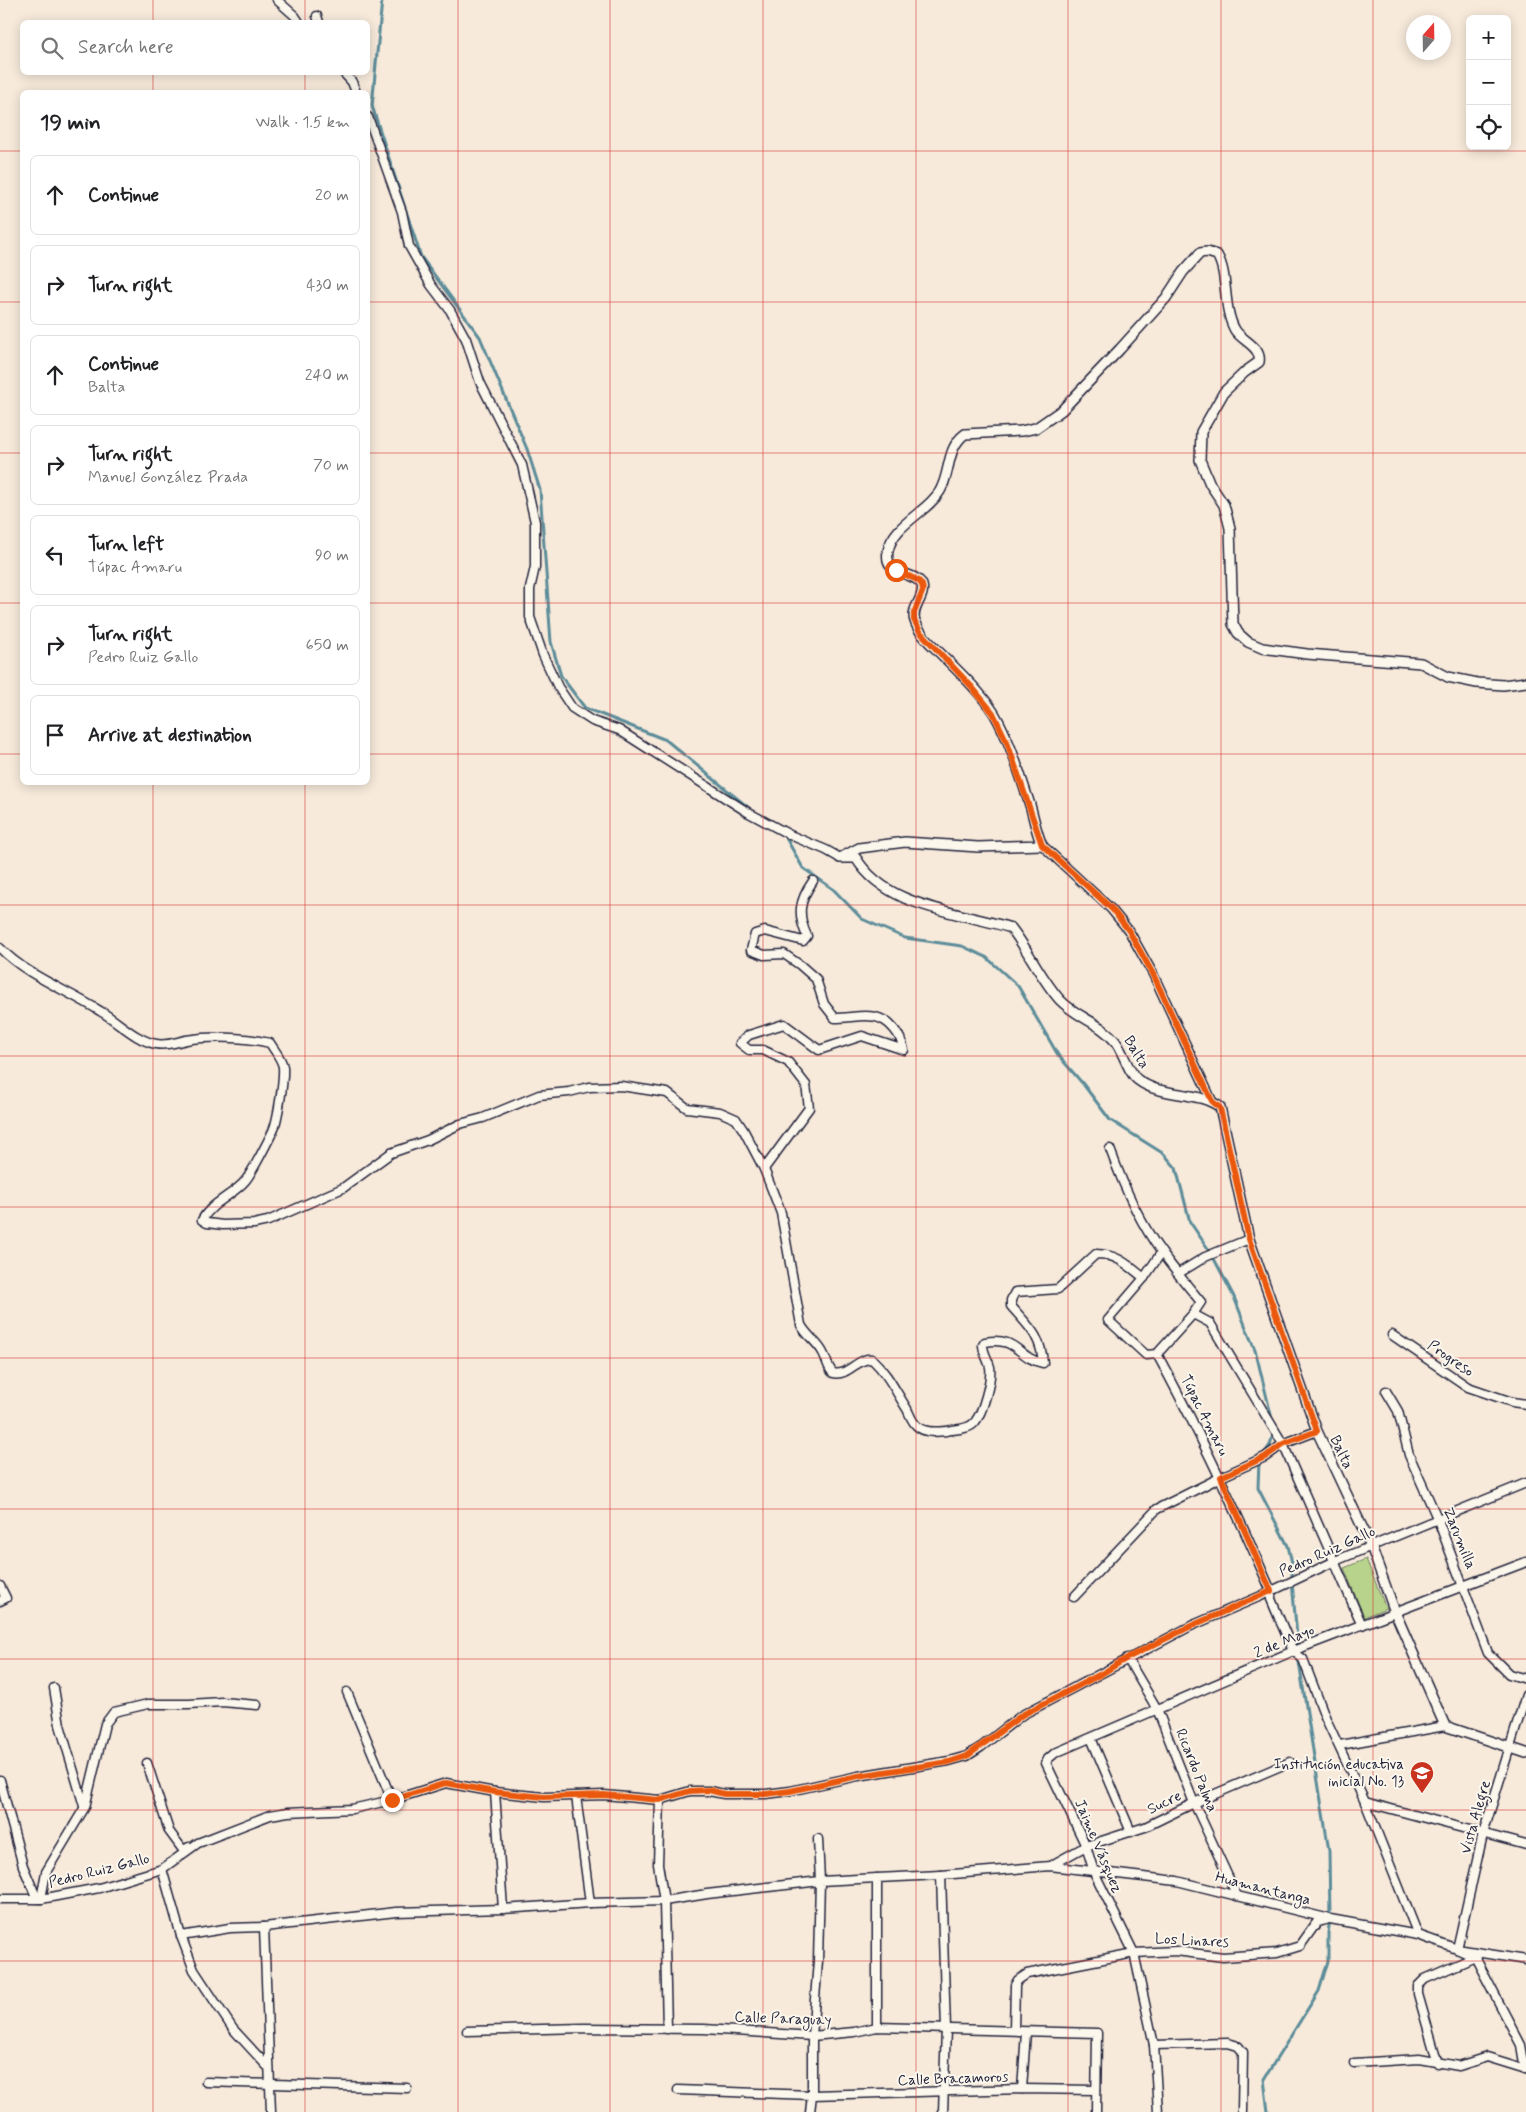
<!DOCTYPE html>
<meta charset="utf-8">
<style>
:root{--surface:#fff;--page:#f6f6f6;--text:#202124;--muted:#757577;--line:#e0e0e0}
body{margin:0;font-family:Mynerve,sans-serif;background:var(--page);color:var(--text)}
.controls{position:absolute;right:15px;top:15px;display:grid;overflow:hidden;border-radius:8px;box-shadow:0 2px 12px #0003}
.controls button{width:45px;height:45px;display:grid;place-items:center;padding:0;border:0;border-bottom:1px solid var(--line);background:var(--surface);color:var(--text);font:25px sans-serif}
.compass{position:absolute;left:1406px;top:15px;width:45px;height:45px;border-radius:50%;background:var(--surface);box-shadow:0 2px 12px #0003;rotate:20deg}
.stop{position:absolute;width:15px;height:15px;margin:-11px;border:4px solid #ea580c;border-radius:50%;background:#fff}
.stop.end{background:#ea580c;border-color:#fff;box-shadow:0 1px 5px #0008}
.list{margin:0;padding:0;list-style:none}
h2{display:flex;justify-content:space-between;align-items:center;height:65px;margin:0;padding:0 20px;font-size:21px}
h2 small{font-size:16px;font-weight:400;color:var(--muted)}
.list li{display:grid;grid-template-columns:32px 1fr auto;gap:15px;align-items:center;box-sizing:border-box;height:80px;margin:0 10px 10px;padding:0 10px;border:1px solid var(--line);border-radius:8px}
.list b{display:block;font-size:19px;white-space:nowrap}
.list p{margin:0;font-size:16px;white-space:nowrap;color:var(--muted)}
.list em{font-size:16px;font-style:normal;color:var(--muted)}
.icon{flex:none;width:28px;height:28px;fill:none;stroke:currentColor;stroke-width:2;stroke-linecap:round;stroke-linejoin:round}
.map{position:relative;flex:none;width:1526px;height:2112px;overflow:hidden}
.search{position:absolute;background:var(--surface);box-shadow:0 2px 12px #0003;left:20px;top:20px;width:350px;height:55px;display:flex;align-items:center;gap:12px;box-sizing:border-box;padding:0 18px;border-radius:8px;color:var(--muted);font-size:19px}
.panel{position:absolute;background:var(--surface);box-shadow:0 2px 12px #0003;left:20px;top:90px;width:350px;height:695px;border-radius:8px}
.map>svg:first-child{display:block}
</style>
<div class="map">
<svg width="1526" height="2112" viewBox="0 0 1526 2112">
<rect width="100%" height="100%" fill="#f7eadb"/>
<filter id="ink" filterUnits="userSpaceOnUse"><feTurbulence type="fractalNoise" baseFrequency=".02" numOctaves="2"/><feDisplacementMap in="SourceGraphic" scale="10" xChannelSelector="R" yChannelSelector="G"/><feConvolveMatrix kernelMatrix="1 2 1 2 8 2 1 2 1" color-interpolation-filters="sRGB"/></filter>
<g filter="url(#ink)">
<path fill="#b8d38b" stroke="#6d7a63" d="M 1366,1559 L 1386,1608 L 1364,1617 L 1344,1568 Z"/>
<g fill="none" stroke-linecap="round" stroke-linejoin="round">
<g stroke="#5c8c99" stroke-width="3">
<path d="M 382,0 L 372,106 L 421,257 L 480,337 L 527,449 L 540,490 L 551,642 L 561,676 L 585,708 L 666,740 L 755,813"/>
<path d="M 782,834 L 786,838 L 803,868 L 833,889 L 862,919 L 905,938 L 962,946 L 986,957 L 1018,986 L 1058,1055 L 1083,1084 L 1110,1120 L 1164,1154 L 1176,1168 L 1190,1222 L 1211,1253 L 1234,1297 L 1256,1353 L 1273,1423"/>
<path d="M 1263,1455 L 1270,1445 L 1274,1431"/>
<path d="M 1259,1460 L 1258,1488 L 1288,1546 L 1292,1563 L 1292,1582 L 1298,1648"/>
<path d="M 1268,2112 L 1264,2079 L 1319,1991 L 1328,1961 L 1328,1933 L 1330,1919 L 1329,1851 L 1298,1656"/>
</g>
<g stroke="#22223b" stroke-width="11">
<g id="minor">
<path d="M 277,0 L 295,16 L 299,22"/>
<path d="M 317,16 L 319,22"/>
<path d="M 343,72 L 352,82 L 356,92"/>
<path d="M 368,117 L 402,212 L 409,246 L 431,285 L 450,310 L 466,339 L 480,382 L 522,465 L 535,522 L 535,567 L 530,589 L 530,617 L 543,655 L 558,687 L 572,708 L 592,721 L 619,730 L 749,813 L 790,835 L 826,850 L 840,858"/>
<path d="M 1042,845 L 1111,909 L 1129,931 L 1153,974 L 1212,1101"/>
<path d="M 0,948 C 27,976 67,990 100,1011 C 118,1021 135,1040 156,1044 C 167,1046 176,1042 186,1040 C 211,1036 245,1037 270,1043 C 274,1050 282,1059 283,1067 C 284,1079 278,1120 273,1131 C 268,1141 251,1174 245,1181 C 232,1196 212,1202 202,1220 L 207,1223 L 223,1225 L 254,1224 L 268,1221 L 343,1188 L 391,1153 L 428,1140 L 460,1124 L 483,1118 L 539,1095 L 569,1092 L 589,1087 L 621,1086 L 667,1093 L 687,1108 L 720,1112 L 736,1119 L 744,1131 L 764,1169 L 781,1213 L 801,1325 C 807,1336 816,1341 822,1351 C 827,1359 827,1367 833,1373 C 848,1377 858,1357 872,1359 C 888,1374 896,1392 907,1409 C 910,1415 912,1422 917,1426 C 924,1433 937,1432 946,1431 C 955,1429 969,1430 975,1422 C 983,1412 992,1379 990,1367 C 988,1359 983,1353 983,1345 L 985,1342 C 1018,1336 1017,1358 1043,1363 C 1041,1335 1028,1326 1011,1306 L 1011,1300 L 1015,1292 L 1058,1289 L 1096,1254 C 1117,1254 1128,1265 1144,1278"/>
<path d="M 1110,1149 C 1123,1185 1139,1222 1162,1253 C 1174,1270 1188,1286 1201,1302 L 1193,1314 L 1210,1323 L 1283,1444 L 1362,1625"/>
<path d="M 764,1169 L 809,1108 L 806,1085 L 788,1062 L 763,1050 L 749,1050 L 740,1043 L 749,1035 L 784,1024 L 819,1050 L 862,1036 L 904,1050 C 902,1041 900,1036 894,1029 C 878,1009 857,1018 835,1018 L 824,1004 L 816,979 L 800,965 L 784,954 L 764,955 L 751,950 L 755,934 L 765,931 L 803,941 L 807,936 C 797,914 799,901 813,881"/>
<path d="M 1179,1273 L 1205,1257 L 1249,1239"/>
<path d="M 1392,1335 L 1468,1387 L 1512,1402 L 1526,1404"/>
<path d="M 1157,1354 C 1199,1431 1236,1510 1271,1591 L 1271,1599 L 1293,1651 L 1303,1659 L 1326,1719 L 1365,1802 L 1418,1935"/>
<path d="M 1157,1354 L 1146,1355 L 1108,1320 L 1144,1278 L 1161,1253"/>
<path d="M 1157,1354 L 1193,1314"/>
<path d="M 1386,1391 L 1398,1411 L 1409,1455 L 1438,1520 L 1488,1653 L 1509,1674 L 1526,1679"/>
<path d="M 0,1586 L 6,1598 L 0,1601"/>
<path d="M 1074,1597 L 1157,1509 L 1221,1477 L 1265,1457 L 1283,1444 L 1317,1431"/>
<path d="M 1127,1658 L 1157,1709 L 1194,1803 L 1237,1896"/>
<path d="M 54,1688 L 60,1725 L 84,1806"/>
<path d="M 347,1692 L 392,1800"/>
<path d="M 1091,1738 L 1131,1832"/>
<path d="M 1340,1745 L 1445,1726"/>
<path d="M 147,1763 L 169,1831 L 183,1850 L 189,1847"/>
<path d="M 0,1780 L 23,1866 L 37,1899"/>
<path d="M 495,1792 L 503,1909"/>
<path d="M 576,1796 L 590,1903"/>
<path d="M 660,1800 L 658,1864 L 664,1901 L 667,2029"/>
<path d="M 1365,1802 L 1526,1845"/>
<path d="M 1050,1866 L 1086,1846 L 1145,1827 L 1194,1803 L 1290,1762"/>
<path d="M 162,1869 L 181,1936 L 230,1928 L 264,1927"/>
<path d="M 0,1899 L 41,1899 L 99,1888 L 162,1869 L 198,1843 L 270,1815 L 288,1812 L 352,1809 L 392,1800 L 446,1783 L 495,1792 L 544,1797 L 604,1795 L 660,1800 L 690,1791 L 709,1791 L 724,1794 L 766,1794 L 790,1791 L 858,1776 L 949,1761 L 967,1756 L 981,1747 L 1022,1715 L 1191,1626 L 1261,1596 L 1335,1561 L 1526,1483"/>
<path d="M 41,1899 L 46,1872 L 85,1807 L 105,1724 L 114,1712 L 148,1704 L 189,1704 L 222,1702 L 257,1705"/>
<path d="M 181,1936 L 194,1970 L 233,2029 L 268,2067"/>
<path d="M 877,2027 L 877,1878 L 941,1875"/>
<path d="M 1014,2030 L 1015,1985 L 1018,1980 L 1027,1974 L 1134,1953 L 1176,1951 L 1223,1957 L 1277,1953 L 1300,1946 L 1317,1922 L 1326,1920"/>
<path d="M 467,2031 L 584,2028 L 704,2029 L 812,2036 L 854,2032 L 877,2027 L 1097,2033 L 1096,2112"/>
<path d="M 1154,2045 L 1228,2043 L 1238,2046 L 1243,2052 L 1242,2112"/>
<path d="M 1354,2063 L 1419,2059 L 1459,2066 L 1487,2057 L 1526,2069"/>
<path d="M 1438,2064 L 1418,1994 L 1418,1986 L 1425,1979 L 1475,1957"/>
<path d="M 1525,2069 L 1521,2045 L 1475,1957 L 1457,1949 L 1483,1834 L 1526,1695"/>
<path d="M 206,2082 L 407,2088"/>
<path d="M 1022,2089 L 1026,2032"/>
<path d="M 678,2090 L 812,2095 L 812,2036 L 818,1961 L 820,1881 L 877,1878"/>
<path d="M 271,2112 L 264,1927 L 396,1912 L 503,1909 L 590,1903 L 664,1901 L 707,1894 L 820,1881 L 818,1839"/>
<path d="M 810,2112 L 812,2095 L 1022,2089 L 1096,2090"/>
<path d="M 943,2112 L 946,2029 L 941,1875 L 1050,1866 L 1177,1881 L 1330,1919 L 1418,1935 L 1457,1949 L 1526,1960"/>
<path d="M 1158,2112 L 1154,2045 L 1134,1953 L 1094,1872 L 1086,1846 L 1046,1763 L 1048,1759 L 1055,1753 L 1298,1649 L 1526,1562"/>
</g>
</g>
<g stroke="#22223b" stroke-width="12">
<path id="tertiary" d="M 1526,682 L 1503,685 L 1477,683 L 1448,677 L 1421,663 L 1307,654 L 1262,648 L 1248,642 L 1238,633 L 1233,624 L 1230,528 L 1224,505 L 1210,484 L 1200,460 L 1201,432 L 1224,392 L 1245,372 L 1259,362 C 1262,347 1242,341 1235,330 C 1222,307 1229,275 1217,255 L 1207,252 L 1200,253 L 1183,272 L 1166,298 L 1120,349 L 1062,410 L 1036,428 L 1021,431 L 965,434 C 946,448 951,472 940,491 C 927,513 893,524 888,551 C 883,577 917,571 922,585 C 926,597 910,608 915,621 C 919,633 929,642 938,651 C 957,670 979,690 994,713 C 1010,740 1020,775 1030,805 C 1034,818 1036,832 1042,845 L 978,847 L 905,842 L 859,848 L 840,858 L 856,858 C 887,909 959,911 1011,928 C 1029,951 1041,979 1060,1000 C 1076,1017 1101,1023 1115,1041 C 1123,1051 1129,1074 1138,1080 C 1161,1098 1197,1090 1220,1107 L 1249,1239 L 1317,1431 L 1371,1546 L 1395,1612 L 1445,1726 L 1526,1753"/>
</g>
<use href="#minor" stroke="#fbf7ec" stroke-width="8"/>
<use href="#tertiary" stroke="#fbf7ec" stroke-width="9"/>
</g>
</g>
<g fill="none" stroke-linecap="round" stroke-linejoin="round" filter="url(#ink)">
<path stroke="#ea580c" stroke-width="6" d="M 392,1800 L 446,1783 L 495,1792 L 544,1797 L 604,1795 L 660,1800 L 690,1791 L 709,1790 L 724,1794 L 766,1794 L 790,1791 L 858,1776 L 949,1762 L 967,1756 L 1022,1715 L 1103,1673 L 1127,1658 L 1191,1626 L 1271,1591 L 1221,1477 L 1265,1457 L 1283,1444 L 1317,1431 L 1249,1239 L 1220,1108 L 1212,1101 L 1153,974 L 1129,931 L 1112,909 L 1042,845 L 1007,742 L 993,713 L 971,686 L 921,633 L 914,620 L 914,613 L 923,590 L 922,585 L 919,581 L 896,570"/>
</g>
<path fill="none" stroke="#d62828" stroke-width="1" stroke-opacity="0.55" d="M 153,0 L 153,22M 305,0 L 305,22M 458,0 L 458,2112M 610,0 L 610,2112M 763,0 L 763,2112M 916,0 L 916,2112M 1068,0 L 1068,2112M 1221,0 L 1221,2112M 1373,0 L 1373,2112M 153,72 L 153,92M 305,72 L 305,92M 0,151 L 22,151M 368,151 L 1526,151M 0,302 L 22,302M 368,302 L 1526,302M 0,453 L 22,453M 368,453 L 1526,453M 0,603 L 22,603M 368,603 L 1526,603M 0,754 L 22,754M 368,754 L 1526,754M 153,782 L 153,2112M 305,782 L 305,2112M 0,905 L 1526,905M 0,1056 L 1526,1056M 0,1207 L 1526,1207M 0,1358 L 1526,1358M 0,1509 L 1526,1509M 0,1659 L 1526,1659M 0,1810 L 1526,1810M 0,1961 L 1526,1961"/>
<defs>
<g id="school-pin" transform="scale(1.25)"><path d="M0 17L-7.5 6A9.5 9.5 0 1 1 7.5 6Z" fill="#c8321e" stroke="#fbf7ec"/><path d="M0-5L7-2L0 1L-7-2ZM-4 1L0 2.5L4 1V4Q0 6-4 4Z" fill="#fff"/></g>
</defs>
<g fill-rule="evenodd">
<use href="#school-pin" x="1422" y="1773"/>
</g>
<g text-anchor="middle" stroke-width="4" stroke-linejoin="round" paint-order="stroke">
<g font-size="15" fill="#22223b" stroke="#fbf7ec">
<text transform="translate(1137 1052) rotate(59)" y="5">Balta</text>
<text transform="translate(1451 1358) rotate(35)" y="5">Progreso</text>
<text transform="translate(1205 1415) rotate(63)" y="5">Túpac Amaru</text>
<text transform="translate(1342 1452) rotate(65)" y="5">Balta</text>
<text transform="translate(1460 1538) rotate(68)" y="5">Zarumilla</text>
<text transform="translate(1327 1551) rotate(-24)" y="5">Pedro Ruiz Gallo</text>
<text transform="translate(1284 1641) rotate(-23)" y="5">2 de Mayo</text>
<text transform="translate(1197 1770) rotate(68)" y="5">Ricardo Palma</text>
<text transform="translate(1164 1802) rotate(-26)" y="5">Sucre</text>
<text transform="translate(1475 1817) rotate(-74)" y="5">Vista Alegre</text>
<text transform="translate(1099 1846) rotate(67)" y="5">Jaime Vásquez</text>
<text transform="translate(99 1870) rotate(-14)" y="5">Pedro Ruiz Gallo</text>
<text transform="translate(1263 1888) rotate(14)" y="5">Huamantanga</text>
<text transform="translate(1192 1940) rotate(3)" y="5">Los Linares</text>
<text transform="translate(783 2018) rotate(2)" y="5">Calle Paraguay</text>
<text transform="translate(953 2078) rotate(-2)" y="5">Calle Bracamoros</text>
</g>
<g font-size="15" fill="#22223b" stroke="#fbf7ec" text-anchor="end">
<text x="1404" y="1769">Institución educativa<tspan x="1404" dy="17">inicial No. 13</tspan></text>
</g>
</g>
</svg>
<div class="controls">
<button>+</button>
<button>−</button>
<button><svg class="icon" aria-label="locate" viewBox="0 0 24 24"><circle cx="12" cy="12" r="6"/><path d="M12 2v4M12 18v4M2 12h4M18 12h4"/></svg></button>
</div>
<svg class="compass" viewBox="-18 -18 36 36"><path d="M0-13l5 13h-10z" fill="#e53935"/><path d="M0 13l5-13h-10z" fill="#757577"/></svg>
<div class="stop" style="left:896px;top:570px"></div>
<div class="stop end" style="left:392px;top:1800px"></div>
<div class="search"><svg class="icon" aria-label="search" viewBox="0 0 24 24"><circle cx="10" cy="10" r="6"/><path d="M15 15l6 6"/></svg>Search here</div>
<section class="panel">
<h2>19 min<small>Walk · 1.5 km</small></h2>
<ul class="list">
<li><svg class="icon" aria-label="ahead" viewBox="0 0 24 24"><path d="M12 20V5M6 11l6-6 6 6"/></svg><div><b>Continue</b></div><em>20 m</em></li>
<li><svg class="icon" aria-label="right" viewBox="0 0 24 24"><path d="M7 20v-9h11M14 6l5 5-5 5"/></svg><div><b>Turn right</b></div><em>430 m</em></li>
<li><svg class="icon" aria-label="ahead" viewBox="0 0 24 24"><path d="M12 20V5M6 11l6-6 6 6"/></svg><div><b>Continue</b><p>Balta</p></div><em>240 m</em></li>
<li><svg class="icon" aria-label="right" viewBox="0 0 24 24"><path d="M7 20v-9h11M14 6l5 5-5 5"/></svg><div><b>Turn right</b><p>Manuel González Prada</p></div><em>70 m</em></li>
<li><svg class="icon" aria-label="left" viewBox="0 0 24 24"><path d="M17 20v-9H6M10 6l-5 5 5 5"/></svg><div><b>Turn left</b><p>Túpac Amaru</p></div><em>90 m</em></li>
<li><svg class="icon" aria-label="right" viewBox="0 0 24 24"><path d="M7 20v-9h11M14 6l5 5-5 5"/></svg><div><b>Turn right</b><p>Pedro Ruiz Gallo</p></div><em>650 m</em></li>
<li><svg class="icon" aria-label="arrive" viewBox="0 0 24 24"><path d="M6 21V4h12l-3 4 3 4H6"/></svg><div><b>Arrive at destination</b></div></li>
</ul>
</section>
</div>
